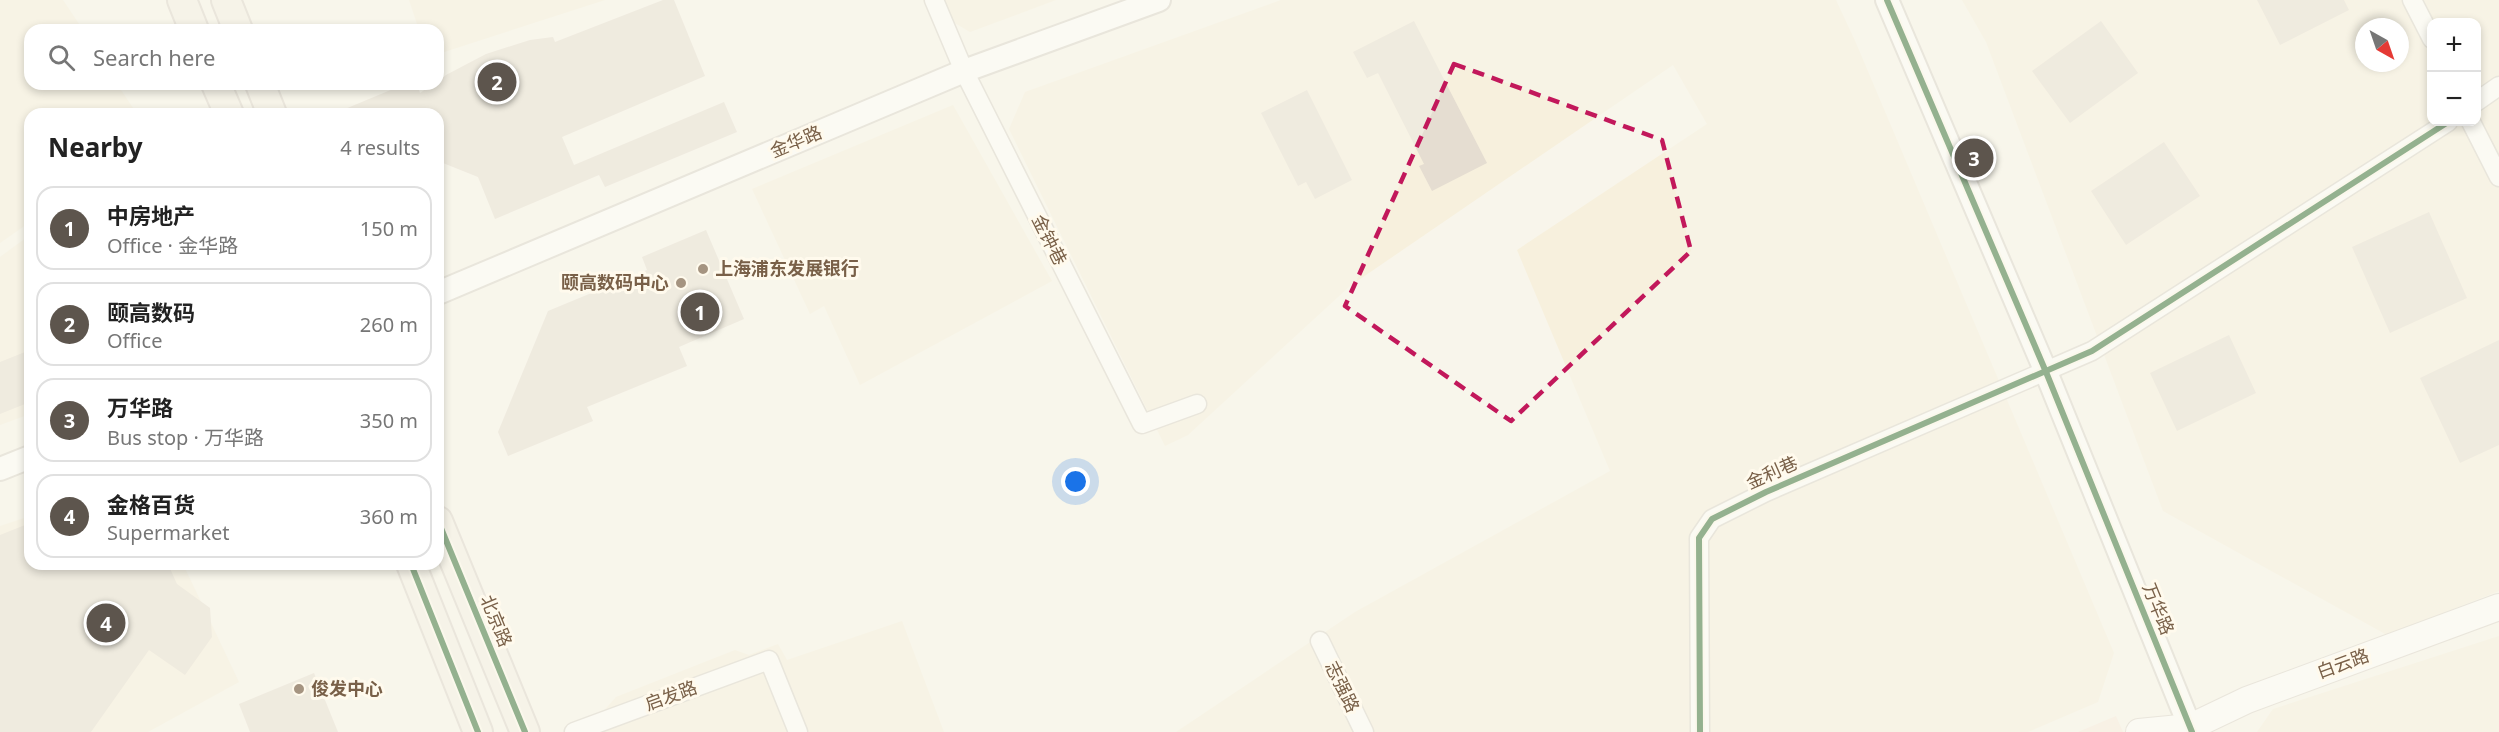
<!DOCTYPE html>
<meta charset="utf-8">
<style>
:root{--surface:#fff;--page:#f2f2f2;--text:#222;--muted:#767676;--line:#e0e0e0;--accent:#5d554d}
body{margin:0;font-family:"Noto Sans","Noto Sans SC",sans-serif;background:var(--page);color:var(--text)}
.controls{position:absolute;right:18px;top:18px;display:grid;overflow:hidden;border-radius:12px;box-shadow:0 3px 9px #0003}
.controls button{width:54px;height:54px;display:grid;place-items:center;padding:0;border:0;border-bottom:2px solid var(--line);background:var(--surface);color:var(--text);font:30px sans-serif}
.compass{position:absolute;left:2355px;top:18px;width:54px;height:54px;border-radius:50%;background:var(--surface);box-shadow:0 3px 9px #0003;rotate:140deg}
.you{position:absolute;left:1076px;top:482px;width:21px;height:21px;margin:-15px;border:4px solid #fff;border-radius:50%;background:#1a73e8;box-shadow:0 0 0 9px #1a73e833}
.badge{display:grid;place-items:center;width:39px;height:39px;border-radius:50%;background:var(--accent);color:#fff;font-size:20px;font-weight:700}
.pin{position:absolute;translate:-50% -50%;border:3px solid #fff;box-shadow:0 2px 6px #0006}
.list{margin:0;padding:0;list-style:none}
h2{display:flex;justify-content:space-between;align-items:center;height:78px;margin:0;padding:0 24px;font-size:26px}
h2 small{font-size:20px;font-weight:400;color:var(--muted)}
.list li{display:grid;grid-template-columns:39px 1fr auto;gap:18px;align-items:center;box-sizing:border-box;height:84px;margin:0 12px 12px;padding:0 12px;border:2px solid var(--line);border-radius:18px}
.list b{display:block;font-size:22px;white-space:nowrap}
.list p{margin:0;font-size:20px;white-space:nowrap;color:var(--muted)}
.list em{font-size:20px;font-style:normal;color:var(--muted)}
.icon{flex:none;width:33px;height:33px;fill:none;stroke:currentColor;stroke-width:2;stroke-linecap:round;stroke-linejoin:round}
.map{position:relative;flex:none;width:2499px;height:732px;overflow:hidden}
.search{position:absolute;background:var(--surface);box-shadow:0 3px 9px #0003;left:24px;top:24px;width:420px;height:66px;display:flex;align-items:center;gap:15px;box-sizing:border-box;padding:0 21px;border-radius:18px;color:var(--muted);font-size:22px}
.panel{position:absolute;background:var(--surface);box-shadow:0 3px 9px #0003;left:24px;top:108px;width:420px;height:462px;border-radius:18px}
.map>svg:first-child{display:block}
</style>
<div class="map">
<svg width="2499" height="732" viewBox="0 0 2499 732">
<rect width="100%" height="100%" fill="#f8f5eb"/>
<g fill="#f7f0dd" fill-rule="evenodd">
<path d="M 0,0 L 63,0 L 83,30 L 30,30 L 30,84 L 117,84 L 137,114 L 30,114 L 30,222 L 0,243 Z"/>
<path d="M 409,0 L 605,0 L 438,54 L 438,30 L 419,30 Z"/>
<path d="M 923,0 L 1056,0 L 970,32 L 926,6 Z"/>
<path d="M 1281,0 L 1836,0 L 1856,43 L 2114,653 L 2098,702 L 2028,732 L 1176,732 L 1355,612 L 1610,471 L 1517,250 L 1707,124 L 1673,65 L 1350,286 L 1188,435 L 1165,446 L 1009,129 L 1025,92 Z"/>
<path d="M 1962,0 L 2499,0 L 2499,591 L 2387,635 L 2163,511 L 1986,42 ZM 2432,22 L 2476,22 L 2476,122 L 2432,122 ZM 2364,27 L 2400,27 L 2400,63 L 2364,63 Z"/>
<path d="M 953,105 L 1052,281 L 860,385 L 824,306 L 810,314 L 752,189 Z"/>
<path d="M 30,235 L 30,414 L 0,425 L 0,257 Z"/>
<path d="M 30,516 L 30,564 L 183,564 L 239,682 L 148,732 L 0,732 L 0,526 Z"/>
<path d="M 902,621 L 944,732 L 585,732 L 616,697 L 735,650 L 749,655 L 778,644 L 787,660 Z"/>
<path d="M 2499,636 L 2499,732 L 2257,732 L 2273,709 Z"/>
</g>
<path fill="#f9ebde" d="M 2116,716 L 2123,732 L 2078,732 Z"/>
<g fill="#e5ddd1">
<path d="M 663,0 L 674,0 L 705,76 L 562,137 L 574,165 L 724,102 L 737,132 L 605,187 L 599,175 L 495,219 L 478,177 L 438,161 L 438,114 L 333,114 L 405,84 L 417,84 L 420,93 L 433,84 L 438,84 L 438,81 L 446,75 L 486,54 L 530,40 L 553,37 L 555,42 Z"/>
<path d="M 2257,0 L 2344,0 L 2349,10 L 2280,45 Z"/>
<path d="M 1414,21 L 1487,163 L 1432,191 L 1419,166 L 1424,164 L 1378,73 L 1367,78 L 1353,52 Z"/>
<path d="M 2101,21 L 2138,73 L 2070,123 L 2032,71 Z"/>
<path d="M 1307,90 L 1352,180 L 1315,199 L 1306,182 L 1298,186 L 1261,113 Z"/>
<path d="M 2164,142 L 2200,196 L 2126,245 L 2091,191 Z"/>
<path d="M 2429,212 L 2467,298 L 2390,333 L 2352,247 Z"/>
<path d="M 706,230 L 744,319 L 679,347 L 687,366 L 587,407 L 593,421 L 508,456 L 498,432 L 548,311 L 647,270 L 642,257 Z"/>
<path d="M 2229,335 L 2256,393 L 2177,431 L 2150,373 Z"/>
<path d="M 2499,340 L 2499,445 L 2460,463 L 2420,378 Z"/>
<path d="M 30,350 L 30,402 L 0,414 L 0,362 Z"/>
<path d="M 30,523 L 30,564 L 168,564 L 177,584 L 210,608 L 212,637 L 185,675 L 149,650 L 91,732 L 0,732 L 0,535 Z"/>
<path d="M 314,673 L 338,732 L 250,732 L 239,704 Z"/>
</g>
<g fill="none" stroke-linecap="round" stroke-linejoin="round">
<g stroke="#d7d2c9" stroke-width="21">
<g id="minor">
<path d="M 934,0 L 964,71 L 1142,424 L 1197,404"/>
<path d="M 2412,0 L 2432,39"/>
<path d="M 2476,102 L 2499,86"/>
<path d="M 2471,122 L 2499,177"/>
<path d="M 1320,641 L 1364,732"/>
<path d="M 574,732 L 769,660 L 798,732"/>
<path d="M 1700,732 L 1699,538 L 1712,519 L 1766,492 L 2092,351 L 2448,122"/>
</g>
</g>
<g stroke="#d7d2c9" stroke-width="26">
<g id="tertiary">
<path d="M 1887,0 L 2046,372 L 2192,732"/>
<path d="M 438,293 L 964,71 L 1159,0"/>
<path d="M 0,469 L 30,457"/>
</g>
</g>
<g stroke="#d8d2c9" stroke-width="28">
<g id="secondary">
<path d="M 2139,732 L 2190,727"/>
<path d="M 2180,732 L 2247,700 L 2499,607"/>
</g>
</g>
<g stroke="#dad2c9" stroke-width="32">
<g id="primary">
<path d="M 182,0 L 194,30"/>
<path d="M 226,0 L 238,30"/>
<path d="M 216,84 L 229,114"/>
<path d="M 260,84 L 272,114"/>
<path d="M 438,521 L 525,732"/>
<path d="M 411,564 L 478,732"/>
</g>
</g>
<use href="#minor" stroke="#fefefc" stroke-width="18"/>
<use href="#tertiary" stroke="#fefefc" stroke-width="22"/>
<use href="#secondary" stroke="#fefefc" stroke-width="26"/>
<use href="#primary" stroke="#f3f0e5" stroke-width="28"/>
<g stroke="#fffaed" stroke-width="10">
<g id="cycleway">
<path d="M 1887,0 L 2046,372 L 2192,732"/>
<path d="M 438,521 L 525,732"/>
<path d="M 411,564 L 478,732"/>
<path d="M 1700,732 L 1699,538 L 1712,519 L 1766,492 L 2092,351 L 2448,122"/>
</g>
</g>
<use href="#cycleway" stroke="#1b5e20" stroke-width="6"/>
</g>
<path d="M0 0H2499V732H0ZM 1454,64 L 1662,140 L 1691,251 L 1511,421 L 1345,306 Z" fill="#f8f5eb" fill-opacity=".55" fill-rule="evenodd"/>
<path fill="none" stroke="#c2185b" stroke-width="4.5" stroke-dasharray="12 8" stroke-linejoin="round" d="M 1454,64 L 1662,140 L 1691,251 L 1511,421 L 1345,306 Z"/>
<g fill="#a59481" stroke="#fffaed" stroke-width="2">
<circle cx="703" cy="269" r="6"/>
<circle cx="681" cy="283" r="6"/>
<circle cx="299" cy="689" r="6"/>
</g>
<g text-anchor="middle" stroke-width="6" stroke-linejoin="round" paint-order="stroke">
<g font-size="18" fill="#796048" stroke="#fffaed">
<text transform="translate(796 142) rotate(-23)" y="6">金华路</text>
<text transform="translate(1049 240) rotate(63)" y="6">金钟巷</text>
<text transform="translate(1772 473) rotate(-24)" y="6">金利巷</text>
<text transform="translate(2158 609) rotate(68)" y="6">万华路</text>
<text transform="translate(496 621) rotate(68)" y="6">北京路</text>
<text transform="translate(2343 664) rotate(-20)" y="6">白云路</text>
<text transform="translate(1342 687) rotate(64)" y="6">志强路</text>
<text transform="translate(671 696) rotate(-20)" y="6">启发路</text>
</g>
<g font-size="18" font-weight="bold" fill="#796048" stroke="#fffaed" text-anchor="start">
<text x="715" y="275">上海浦东发展银行</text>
<text x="669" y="289" text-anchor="end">颐高数码中心</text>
<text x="311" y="695">俊发中心</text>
</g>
</g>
</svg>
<div class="controls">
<button>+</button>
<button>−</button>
</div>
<svg class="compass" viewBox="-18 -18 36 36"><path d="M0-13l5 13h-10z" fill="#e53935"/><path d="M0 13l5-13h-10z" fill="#767676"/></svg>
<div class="you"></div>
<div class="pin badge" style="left:700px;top:312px">1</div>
<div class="pin badge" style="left:497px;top:82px">2</div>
<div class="pin badge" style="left:1974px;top:158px">3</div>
<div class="pin badge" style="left:106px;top:623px">4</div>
<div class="search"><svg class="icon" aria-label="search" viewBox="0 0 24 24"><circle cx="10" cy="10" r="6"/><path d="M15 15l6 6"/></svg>Search here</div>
<section class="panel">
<h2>Nearby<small>4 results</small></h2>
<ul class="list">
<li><span class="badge">1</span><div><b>中房地产</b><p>Office · 金华路</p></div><em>150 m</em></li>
<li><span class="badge">2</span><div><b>颐高数码</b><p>Office</p></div><em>260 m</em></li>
<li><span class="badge">3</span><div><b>万华路</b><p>Bus stop · 万华路</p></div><em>350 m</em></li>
<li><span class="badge">4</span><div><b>金格百货</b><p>Supermarket</p></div><em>360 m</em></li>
</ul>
</section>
</div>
